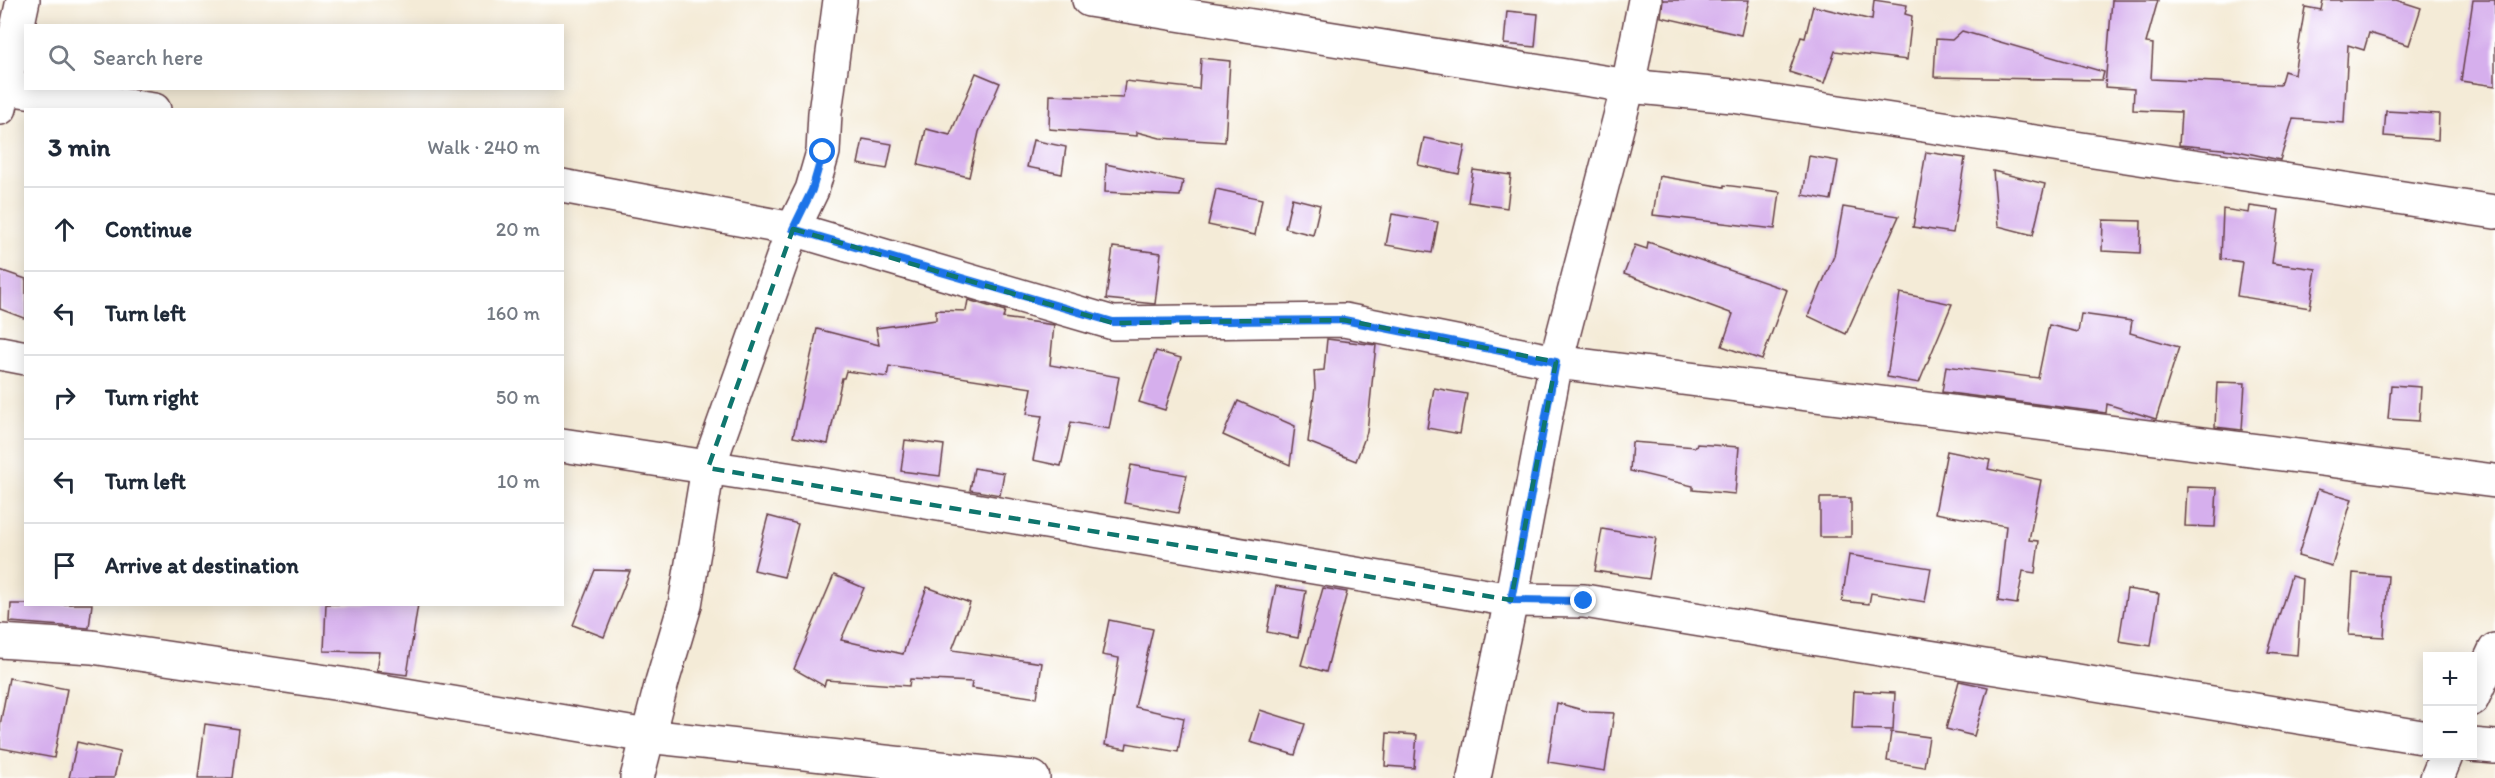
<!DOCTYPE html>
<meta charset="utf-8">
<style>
:root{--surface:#fff;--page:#f2f2f3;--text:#1f2937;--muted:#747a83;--line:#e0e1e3}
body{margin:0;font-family:Itim,sans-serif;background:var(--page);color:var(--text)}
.controls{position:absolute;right:18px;bottom:18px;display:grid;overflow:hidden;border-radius:0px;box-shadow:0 3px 15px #0003}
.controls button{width:54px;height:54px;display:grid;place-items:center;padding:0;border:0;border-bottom:2px solid var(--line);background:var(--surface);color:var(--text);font:30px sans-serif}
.stop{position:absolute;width:18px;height:18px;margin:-14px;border:4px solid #1a73e8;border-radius:50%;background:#fff}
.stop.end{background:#1a73e8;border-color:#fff;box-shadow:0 2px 6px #0008}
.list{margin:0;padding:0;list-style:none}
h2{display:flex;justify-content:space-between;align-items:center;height:78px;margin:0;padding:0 24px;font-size:26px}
h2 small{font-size:20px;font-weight:400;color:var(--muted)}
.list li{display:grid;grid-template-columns:39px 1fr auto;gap:18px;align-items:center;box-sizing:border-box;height:84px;padding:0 24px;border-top:2px solid var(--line)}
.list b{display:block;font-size:22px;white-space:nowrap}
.list em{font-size:20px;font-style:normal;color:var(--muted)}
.icon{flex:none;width:33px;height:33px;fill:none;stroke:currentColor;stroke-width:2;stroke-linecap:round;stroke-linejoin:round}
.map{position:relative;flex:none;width:2495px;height:778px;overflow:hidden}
.search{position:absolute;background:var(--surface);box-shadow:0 3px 15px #0003;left:24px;top:24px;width:540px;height:66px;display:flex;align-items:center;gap:15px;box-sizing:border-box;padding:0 21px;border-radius:0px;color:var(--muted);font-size:22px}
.panel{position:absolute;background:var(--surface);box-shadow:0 3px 15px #0003;left:24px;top:108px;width:540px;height:498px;border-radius:0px}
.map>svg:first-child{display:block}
</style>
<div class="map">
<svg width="2495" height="778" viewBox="0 0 2495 778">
<rect width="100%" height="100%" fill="#fff"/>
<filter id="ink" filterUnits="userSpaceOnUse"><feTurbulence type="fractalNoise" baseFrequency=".0167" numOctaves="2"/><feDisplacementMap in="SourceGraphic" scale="12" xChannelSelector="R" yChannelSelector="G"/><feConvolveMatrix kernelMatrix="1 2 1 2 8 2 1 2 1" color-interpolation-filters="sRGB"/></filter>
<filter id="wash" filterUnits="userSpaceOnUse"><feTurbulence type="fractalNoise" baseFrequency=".008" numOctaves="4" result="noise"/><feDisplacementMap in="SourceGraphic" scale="24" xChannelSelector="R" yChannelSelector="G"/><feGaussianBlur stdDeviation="1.35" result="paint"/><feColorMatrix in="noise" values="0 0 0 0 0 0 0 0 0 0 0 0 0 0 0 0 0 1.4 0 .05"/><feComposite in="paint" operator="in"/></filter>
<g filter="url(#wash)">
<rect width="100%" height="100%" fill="#f4ebd7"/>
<g id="blocks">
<g fill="#d6afed">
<path d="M 1663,0 L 1749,0 L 1741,35 L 1661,17 Z"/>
<path d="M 1874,0 L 1907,5 L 1905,14 L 1912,16 L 1907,60 L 1835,51 L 1824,83 L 1789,72 L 1801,37 L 1805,38 L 1813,6 L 1872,20 Z"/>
<path d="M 2112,0 L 2158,0 L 2146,43 L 2153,44 L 2151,79 L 2280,85 L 2284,71 L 2294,74 L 2305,7 L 2321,10 L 2323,0 L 2396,0 L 2421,8 L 2409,45 L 2369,33 L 2364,50 L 2348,45 L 2344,123 L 2293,119 L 2280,160 L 2233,150 L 2179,145 L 2181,112 L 2133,110 L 2134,89 L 2105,87 Z"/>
<path d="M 2473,0 L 2495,0 L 2495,86 L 2461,81 Z"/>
<path d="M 1507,11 L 1538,14 L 1535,47 L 1504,44 Z"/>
<path d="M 1962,31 L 2104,72 L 2102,80 L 1934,77 L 1936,39 L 1952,40 Z"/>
<path d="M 1201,58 L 1230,61 L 1225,142 L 1160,138 L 1137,132 L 1137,136 L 1049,129 L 1050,95 L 1123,98 L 1125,81 L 1199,89 Z"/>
<path d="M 976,73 L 1000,83 L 979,132 L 969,177 L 918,165 L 926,129 L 950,135 Z"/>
<path d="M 2386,111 L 2439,114 L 2438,140 L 2384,136 Z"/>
<path d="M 1424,138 L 1465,146 L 1459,174 L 1418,165 Z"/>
<path d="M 863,139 L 892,144 L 887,169 L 858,164 Z"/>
<path d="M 1033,140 L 1066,147 L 1062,174 L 1027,167 Z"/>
<path d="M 1926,152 L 1965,158 L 1953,233 L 1913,227 Z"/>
<path d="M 1809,156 L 1838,161 L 1831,200 L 1803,195 Z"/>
<path d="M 1106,164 L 1183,181 L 1180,196 L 1105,192 Z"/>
<path d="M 1473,170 L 1511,175 L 1507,208 L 1468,202 Z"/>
<path d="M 1993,171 L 2045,184 L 2033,235 L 1998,226 Z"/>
<path d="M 1659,176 L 1724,187 L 1724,185 L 1780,192 L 1775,229 L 1653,215 Z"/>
<path d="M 1216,189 L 1262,199 L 1255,235 L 1208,225 Z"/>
<path d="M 1292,198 L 1320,205 L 1313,235 L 1285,228 Z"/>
<path d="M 2250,206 L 2279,210 L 2272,263 L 2316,269 L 2310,308 L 2237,296 L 2242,262 L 2221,259 L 2223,209 L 2249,213 Z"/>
<path d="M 1843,207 L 1899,216 L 1846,334 L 1808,316 L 1834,256 Z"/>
<path d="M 1392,214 L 1438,222 L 1432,253 L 1386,245 Z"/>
<path d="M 2103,220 L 2141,221 L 2140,253 L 2102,251 Z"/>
<path d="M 1648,242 L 1787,290 L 1762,360 L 1722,346 L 1733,314 L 1624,274 L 1635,245 L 1647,249 Z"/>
<path d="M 1113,247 L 1161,253 L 1155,304 L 1106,299 Z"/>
<path d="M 0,270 L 26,279 L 26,319 L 0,309 Z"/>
<path d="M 1900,293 L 1952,304 L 1919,383 L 1887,377 Z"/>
<path d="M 968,300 L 1005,311 L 1003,318 L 1054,325 L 1050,365 L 1119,377 L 1109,429 L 1071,422 L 1061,466 L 1033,460 L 1042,416 L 1027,414 L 1032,388 L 889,366 L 887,377 L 846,371 L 844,378 L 842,378 L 828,444 L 793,437 L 817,329 L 879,345 L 876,328 L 936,320 L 936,310 L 966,311 Z"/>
<path d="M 2081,314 L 2132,321 L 2130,333 L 2179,347 L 2156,419 L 2107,404 L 2106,413 L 1942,392 L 1946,366 L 2038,378 L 2049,325 L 2078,332 Z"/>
<path d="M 1327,339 L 1376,345 L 1367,432 L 1356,461 L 1308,442 L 1315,388 L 1314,371 L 1324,370 Z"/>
<path d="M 1156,351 L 1181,358 L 1165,410 L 1139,402 Z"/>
<path d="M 2217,382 L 2245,383 L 2242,430 L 2215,427 Z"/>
<path d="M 2391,385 L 2421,387 L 2419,421 L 2388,419 Z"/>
<path d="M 1434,388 L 1467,394 L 1460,434 L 1427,428 Z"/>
<path d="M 1238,401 L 1295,426 L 1290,465 L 1223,435 Z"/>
<path d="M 905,440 L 944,445 L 940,476 L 901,471 Z"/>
<path d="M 1632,442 L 1696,447 L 1697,444 L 1739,447 L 1735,494 L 1693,490 L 1693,486 L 1630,471 Z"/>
<path d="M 1947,451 L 1990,460 L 1988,469 L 2041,480 L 2029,540 L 2039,541 L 2035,573 L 2023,571 L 2017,604 L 1998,601 L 2006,526 L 1935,513 Z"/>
<path d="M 1131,465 L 1187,475 L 1178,513 L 1124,503 Z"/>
<path d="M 974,468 L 1004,473 L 1000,495 L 970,490 Z"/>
<path d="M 2187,487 L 2217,488 L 2215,527 L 2185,526 Z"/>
<path d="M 2318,489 L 2352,499 L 2332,566 L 2298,556 Z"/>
<rect x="1820" y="498" width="31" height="39"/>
<path d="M 768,516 L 798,524 L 784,577 L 754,570 Z"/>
<path d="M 1602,529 L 1656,538 L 1649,579 L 1595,571 Z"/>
<path d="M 1849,555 L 1931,568 L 1925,602 L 1871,593 L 1869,604 L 1842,601 Z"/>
<path d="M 595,570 L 630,571 L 604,637 L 573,625 Z"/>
<path d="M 2353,573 L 2388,576 L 2384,637 L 2349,635 Z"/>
<path d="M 834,575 L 864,588 L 841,640 L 903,654 L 927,587 L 970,603 L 952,650 L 1042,663 L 1037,698 L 971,688 L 972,682 L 910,679 L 909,686 L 826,680 L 824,686 L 794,669 Z"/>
<path d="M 2291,576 L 2302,579 L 2297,655 L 2268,652 Z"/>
<path d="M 1276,586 L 1306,591 L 1298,638 L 1267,632 Z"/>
<path d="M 1323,588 L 1347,592 L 1326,672 L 1301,665 Z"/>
<path d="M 2127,589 L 2159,594 L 2151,646 L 2119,641 Z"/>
<path d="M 11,604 L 92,604 L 89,628 L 10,622 Z"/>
<path d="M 326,604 L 418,604 L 407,675 L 376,671 L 379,652 L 324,651 Z"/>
<path d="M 1109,620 L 1153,629 L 1135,707 L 1184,718 L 1178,752 L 1127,743 L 1126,749 L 1105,745 L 1119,658 L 1102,655 Z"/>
<path d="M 9,678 L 67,689 L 54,758 L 0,748 L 0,725 Z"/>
<path d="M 1959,681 L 1988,687 L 1974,736 L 1946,729 Z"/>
<path d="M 1854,691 L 1895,693 L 1893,730 L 1852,729 Z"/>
<path d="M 1557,703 L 1590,712 L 1614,713 L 1605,771 L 1548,762 Z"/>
<path d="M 1260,710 L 1305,724 L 1295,755 L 1250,742 Z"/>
<path d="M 205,724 L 239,729 L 233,778 L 198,778 Z"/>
<path d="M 1891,732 L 1929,737 L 1924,767 L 1887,761 Z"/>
<path d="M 1387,733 L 1417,735 L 1414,768 L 1385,766 Z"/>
<path d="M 77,742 L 120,752 L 114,778 L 69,778 Z"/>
</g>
</g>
</g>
<g filter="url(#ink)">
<use href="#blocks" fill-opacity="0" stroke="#643e45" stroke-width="1.5"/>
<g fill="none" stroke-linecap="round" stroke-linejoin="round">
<g stroke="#643e45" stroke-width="36">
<g id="minor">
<path d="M 1089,0 L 1628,86 L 1733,96 L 2495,212"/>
<path d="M 0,87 L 154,110"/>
<path d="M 0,108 L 23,0"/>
<path d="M 562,186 L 793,229 L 1113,323 L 1344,320 L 1556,362 L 2495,481"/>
<path d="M 0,353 L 26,358"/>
<path d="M 562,445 L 819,484 L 1511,600 L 1584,601 L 2428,738"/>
<path d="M 0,641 L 92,647 L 347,685 L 647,736 L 1033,778"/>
<path d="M 2472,699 L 2495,650"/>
<path d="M 2472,745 L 2495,747"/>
<path d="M 637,778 L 662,682 L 685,605 L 708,468 L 793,229 L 812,190 L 823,152 L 825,113 L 840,0"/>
<path d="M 1474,778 L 1511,600 L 1556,362 L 1628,86 L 1645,0"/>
<path d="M 2437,778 L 2446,756"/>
</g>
</g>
<use href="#minor" stroke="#fff" stroke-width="33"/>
</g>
</g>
<g fill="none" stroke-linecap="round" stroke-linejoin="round" filter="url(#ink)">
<path stroke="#1a73e8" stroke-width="8" d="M 823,152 L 812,190 L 793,229 L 1113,322 L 1344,320 L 1556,362 L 1511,600 L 1584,601"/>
</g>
<path fill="none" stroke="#0f766e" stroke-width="4.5" stroke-dasharray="12 8" stroke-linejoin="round" d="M 793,229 L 1113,323 L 1344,320 L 1556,362 L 1511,600 L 708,468 Z"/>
</svg>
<div class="controls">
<button>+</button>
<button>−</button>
</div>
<div class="stop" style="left:823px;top:152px"></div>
<div class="stop end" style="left:1584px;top:601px"></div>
<div class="search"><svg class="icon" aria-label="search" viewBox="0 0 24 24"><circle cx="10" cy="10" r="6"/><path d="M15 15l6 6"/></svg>Search here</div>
<section class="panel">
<h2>3 min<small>Walk · 240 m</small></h2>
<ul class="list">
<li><svg class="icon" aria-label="ahead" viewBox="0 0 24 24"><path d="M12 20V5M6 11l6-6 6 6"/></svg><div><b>Continue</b></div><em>20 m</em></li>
<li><svg class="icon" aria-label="left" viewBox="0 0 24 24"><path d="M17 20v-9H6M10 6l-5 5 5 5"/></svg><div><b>Turn left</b></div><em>160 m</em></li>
<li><svg class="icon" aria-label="right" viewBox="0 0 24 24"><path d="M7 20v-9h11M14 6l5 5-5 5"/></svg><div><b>Turn right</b></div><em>50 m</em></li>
<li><svg class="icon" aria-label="left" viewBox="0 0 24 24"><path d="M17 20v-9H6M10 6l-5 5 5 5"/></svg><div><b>Turn left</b></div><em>10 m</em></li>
<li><svg class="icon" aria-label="arrive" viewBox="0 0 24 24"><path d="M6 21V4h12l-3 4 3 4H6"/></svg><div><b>Arrive at destination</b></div></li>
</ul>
</section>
</div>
